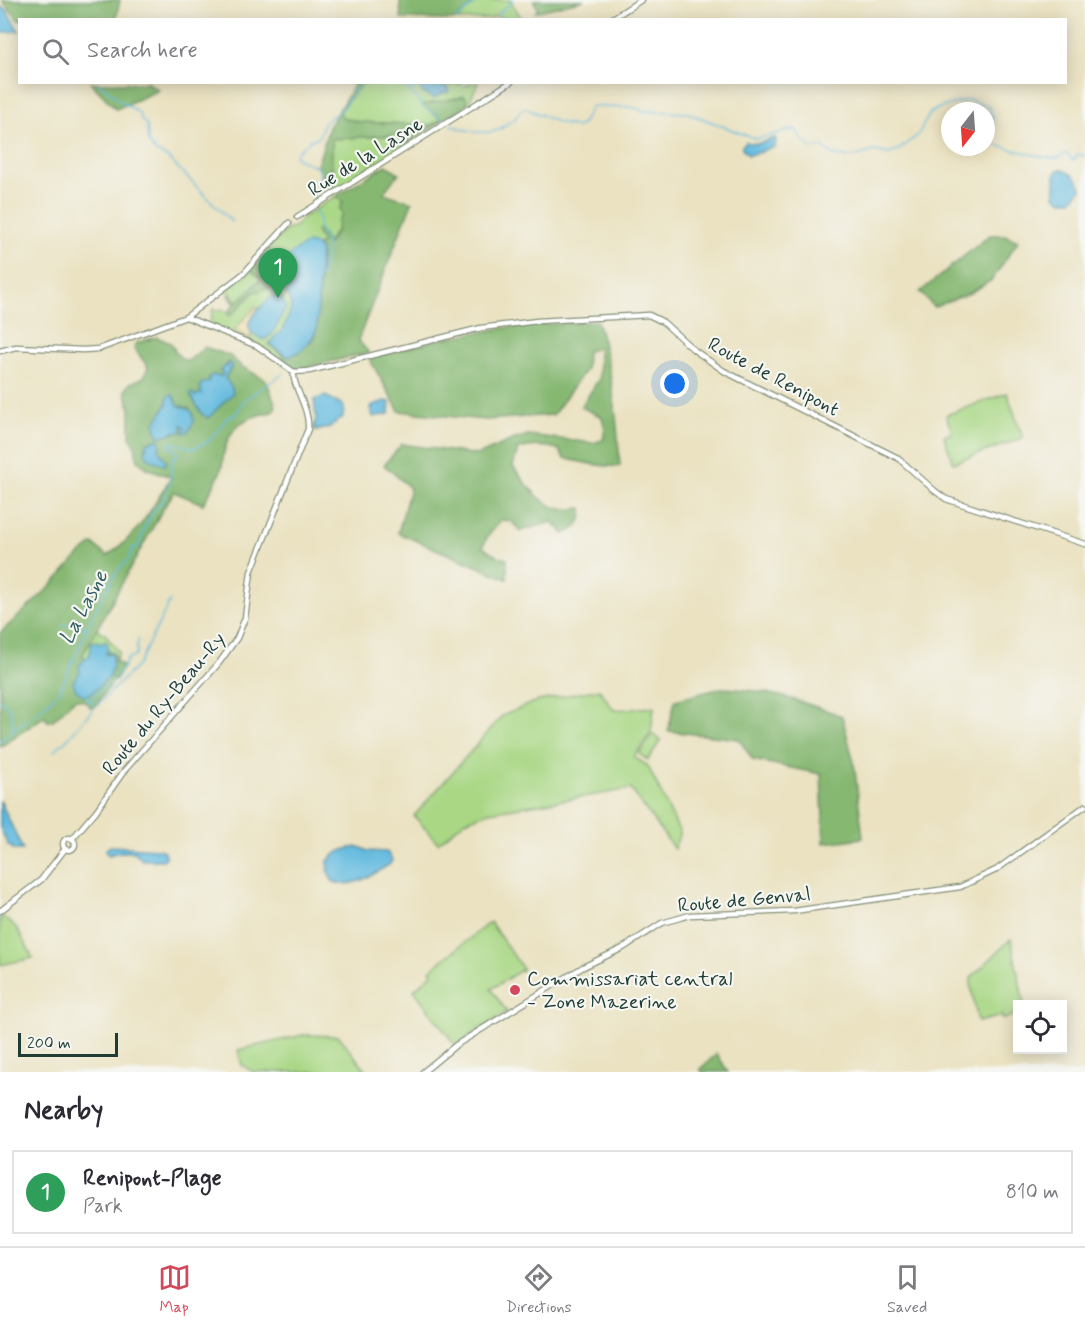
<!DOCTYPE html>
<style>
:root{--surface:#fff;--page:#f7f7f7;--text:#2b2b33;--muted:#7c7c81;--line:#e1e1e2;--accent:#d1495b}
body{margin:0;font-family:Mynerve,sans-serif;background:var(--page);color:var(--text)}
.controls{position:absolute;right:18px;bottom:18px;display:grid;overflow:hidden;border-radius:0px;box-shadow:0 3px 15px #0003}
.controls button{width:54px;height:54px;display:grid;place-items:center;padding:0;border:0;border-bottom:2px solid var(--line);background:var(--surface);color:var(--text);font:30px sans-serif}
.compass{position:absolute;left:941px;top:102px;width:54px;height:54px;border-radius:50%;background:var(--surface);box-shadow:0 3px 15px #0003;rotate:197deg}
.scale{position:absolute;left:18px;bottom:15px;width:100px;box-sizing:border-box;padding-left:6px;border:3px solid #1f3d34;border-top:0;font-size:16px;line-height:21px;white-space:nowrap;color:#1f3d34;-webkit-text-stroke:4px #f6f6f2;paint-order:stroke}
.you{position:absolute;left:675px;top:384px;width:21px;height:21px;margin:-15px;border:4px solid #fff;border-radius:50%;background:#1a73e8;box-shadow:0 0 0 9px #1a73e833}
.badge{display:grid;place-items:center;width:39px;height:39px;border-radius:50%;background:var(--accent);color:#fff;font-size:20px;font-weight:700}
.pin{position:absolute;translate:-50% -50px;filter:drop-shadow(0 2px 3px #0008)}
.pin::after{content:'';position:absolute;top:32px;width:21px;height:18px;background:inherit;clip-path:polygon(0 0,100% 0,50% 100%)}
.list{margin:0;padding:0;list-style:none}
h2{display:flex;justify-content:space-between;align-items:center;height:78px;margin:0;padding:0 24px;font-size:26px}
h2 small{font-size:20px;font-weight:400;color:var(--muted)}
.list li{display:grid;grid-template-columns:39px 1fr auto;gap:18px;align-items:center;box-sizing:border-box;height:84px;margin:0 12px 12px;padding:0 12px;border:2px solid var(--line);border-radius:0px}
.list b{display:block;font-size:22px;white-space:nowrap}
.list p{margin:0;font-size:20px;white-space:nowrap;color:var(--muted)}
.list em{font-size:20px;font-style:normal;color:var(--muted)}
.icon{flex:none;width:33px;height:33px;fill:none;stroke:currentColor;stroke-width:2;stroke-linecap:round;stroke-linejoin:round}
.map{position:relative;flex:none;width:1085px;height:1072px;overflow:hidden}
.search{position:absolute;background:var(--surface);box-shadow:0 3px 15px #0003;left:18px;right:18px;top:18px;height:66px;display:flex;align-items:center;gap:15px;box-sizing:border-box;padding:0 21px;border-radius:0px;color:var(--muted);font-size:22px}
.sheet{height:174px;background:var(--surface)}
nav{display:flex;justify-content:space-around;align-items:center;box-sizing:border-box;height:84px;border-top:2px solid var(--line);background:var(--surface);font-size:16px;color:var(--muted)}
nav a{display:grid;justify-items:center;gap:3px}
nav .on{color:var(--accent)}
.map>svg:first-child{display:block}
</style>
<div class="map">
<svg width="1085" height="1072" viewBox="0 0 1085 1072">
<rect width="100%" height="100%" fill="#f6f6f2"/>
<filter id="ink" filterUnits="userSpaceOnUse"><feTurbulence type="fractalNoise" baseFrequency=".0167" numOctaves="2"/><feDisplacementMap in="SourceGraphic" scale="12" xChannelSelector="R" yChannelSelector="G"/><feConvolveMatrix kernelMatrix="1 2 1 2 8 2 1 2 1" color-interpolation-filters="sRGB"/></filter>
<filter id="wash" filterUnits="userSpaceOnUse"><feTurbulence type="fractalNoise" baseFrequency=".008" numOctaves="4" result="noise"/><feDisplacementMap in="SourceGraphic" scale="24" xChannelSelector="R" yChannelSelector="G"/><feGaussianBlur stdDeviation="1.35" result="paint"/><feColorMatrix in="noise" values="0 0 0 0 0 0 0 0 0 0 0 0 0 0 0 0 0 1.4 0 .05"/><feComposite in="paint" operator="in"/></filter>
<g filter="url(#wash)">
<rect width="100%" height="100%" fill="#eae2c1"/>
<g fill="#a9d784" stroke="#648a5c" stroke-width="1.5">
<path d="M 479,0 L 510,0 L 522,19 L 504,19 L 495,16 L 491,19 L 456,20 Z"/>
<path d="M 362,83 L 418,83 L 424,93 L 434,98 L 445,91 L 448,92 L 437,83 L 448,87 L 455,83 L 461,83 L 459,84 L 467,86 L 469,83 L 478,83 L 468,104 L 465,96 L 424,107 L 442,120 L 432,125 L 360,122 L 342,118 L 340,110 Z"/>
<path d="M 397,135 L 405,136 L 407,144 L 332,193 L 331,139 Z"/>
<path d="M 336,196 L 343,202 L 340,208 L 342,215 C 337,224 338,232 330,238 L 285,365 L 260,345 L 210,324 L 213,309 L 219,311 L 222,309 L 227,313 L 237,302 L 230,294 L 228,289 L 251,270 L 262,279 L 270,272 L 261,264 L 271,252 L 268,249 L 286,230 L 296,226 L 303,217 Z"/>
<path d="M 1007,393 L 1023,438 L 953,463 L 944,436 L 952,433 L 946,415 Z"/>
<path d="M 97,629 L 106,635 L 119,652 L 115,662 L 109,652 L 106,653 L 108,651 L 107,643 L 104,641 L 101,643 L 92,642 L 90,654 L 86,659 L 82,656 Z"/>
<path d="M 599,689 L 614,710 L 654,707 L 651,732 L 634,757 L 648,766 L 680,833 L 674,849 L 631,789 L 489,812 L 465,821 L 438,843 L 414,816 L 502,716 L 534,702 Z"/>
<path d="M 652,734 L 661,740 L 648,760 L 639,754 Z"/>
<path d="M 2,916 L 16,927 L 33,958 L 0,965 L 0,918 Z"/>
<path d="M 490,922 L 523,969 L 491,989 L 507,1012 L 455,1045 L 414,990 L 432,974 L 430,970 Z"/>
<path d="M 1011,939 L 1024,1004 L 1018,1004 L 1017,1013 L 1003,1020 L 1002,1016 L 978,1022 L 971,987 L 971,978 Z"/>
<path d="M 303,1035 L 339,1036 L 367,1072 L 253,1072 L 242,1065 L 238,1050 Z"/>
</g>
<g fill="#86b872" stroke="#527a53" stroke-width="1.5" fill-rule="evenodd">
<path d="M 2,0 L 120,0 L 116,19 L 20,20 L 19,21 Z"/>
<path d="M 400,0 L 479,0 L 456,20 L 401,19 Z"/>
<path d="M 533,0 L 584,0 L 535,12 L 538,8 Z"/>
<path d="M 91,83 L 148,83 L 159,90 L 116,109 Z"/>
<path d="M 355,83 L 362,83 L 340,111 L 342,118 L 360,122 L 432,125 L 442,119 L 422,105 L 465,96 L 468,104 L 407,144 L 405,136 L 397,135 L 332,139 L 332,193 L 317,166 L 329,127 Z"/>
<path d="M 386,165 L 399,173 L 383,193 L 412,202 L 358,340 L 369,353 L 294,370 L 284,364 L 284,357 L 268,344 L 271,341 L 273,348 L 288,357 C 296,351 309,345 314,337 C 317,332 322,256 320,249 C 319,248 318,247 317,245 L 322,243 L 316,231 L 319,229 L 328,244 L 337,231 L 338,221 L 342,215 L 340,208 L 343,202 L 336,196 Z"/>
<path d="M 990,235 L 1005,235 L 1018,241 L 992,280 L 970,293 L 934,307 L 920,292 Z"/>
<path d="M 268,249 L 272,252 L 261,264 L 270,272 L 277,264 L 282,270 L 283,285 L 254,292 L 230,316 L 227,313 L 235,304 L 228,296 L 230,294 L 237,302 L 261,279 L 251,270 Z"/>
<path d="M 597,321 C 612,367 617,417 620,466 C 602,467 582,463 564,458 L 558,449 C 544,445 532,445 518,449 L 513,467 C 526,483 541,507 563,509 C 569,510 576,508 582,508 C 584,521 576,530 564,534 L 553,522 L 520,531 L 511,521 L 501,520 C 495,528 485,537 483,547 L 495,555 L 507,559 L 507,579 L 398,533 L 410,488 L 384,465 L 402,444 L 478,455 L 512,440 L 528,435 L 593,443 L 603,440 L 605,429 L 602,417 L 581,407 L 599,379 L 599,348 L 587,351 L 586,369 L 553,415 L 485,420 L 399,411 L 369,358 L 445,338 L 509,327 Z"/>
<path d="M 156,337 L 171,343 C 175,352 178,358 188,361 L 205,347 L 230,356 L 242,367 L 266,380 L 276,406 L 272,412 C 243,417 229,426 223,456 C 223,460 223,463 222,466 C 219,479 209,493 203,504 L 174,492 L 164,507 L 82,656 L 89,660 L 109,652 L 113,653 L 115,656 L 113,660 L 124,666 L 93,709 L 83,700 L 75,699 L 52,721 L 47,721 L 45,716 L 0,747 L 0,633 L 50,587 L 79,555 L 93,544 L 107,556 C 138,536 153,507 171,477 L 147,468 L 138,461 L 135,446 L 130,437 L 130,408 L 125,391 L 129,384 L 144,377 L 148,367 L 134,348 L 136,343 ZM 229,362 L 231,369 L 225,378 L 232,388 L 208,418 L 201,413 L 191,397 L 193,394 L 195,396 L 200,393 L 202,394 L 200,386 L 209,382 L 209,380 L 222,376 L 223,372 L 220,371 L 227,367 L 227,364 ZM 173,395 L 178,405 L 189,408 L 184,433 L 185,427 L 182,425 L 182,432 L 170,433 L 163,410 L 166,406 L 168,396 ZM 153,440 L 156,441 L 160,446 L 159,450 L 165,460 L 157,462 L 145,451 L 147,443 Z"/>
<path d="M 721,688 C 766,689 801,701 842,716 L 854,763 L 863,838 L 824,843 L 821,774 L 753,760 L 739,739 L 668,731 L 675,700 Z"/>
<path d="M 717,1054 L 728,1072 L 702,1072 L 700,1069 Z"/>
</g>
<path fill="#eeda9e" stroke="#868c69" stroke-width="1.5" d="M 256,306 L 258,310 L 248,324 L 251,332 L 254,335 L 251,334 L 250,339 L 235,329 Z"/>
<g fill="#62badf" stroke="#407c8a" stroke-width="1.5">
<path d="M 0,7 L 6,9 L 19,31 L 0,33 Z"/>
<path d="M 412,83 L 437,83 L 449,89 L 448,93 L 445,92 L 434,98 L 423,93 L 418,83 Z"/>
<path d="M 774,138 L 776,139 L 775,147 L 763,150 L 762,152 L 748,155 L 742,149 L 742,146 L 746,142 L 757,144 Z"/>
<path d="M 1059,169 C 1070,171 1079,178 1081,189 L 1072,200 L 1060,200 L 1055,195 L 1055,173 Z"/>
<path d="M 307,243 L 316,245 L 320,250 L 317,327 C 314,340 301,353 288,357 L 270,344 L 274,337 L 281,332 C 291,311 297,307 281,286 L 283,283 C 279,276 287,269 283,263 L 292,253 Z"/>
<path d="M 271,297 L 282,298 L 286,308 L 272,334 L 264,340 L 251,333 L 248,324 L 255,313 Z"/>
<path d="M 228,363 L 232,365 L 225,378 L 232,388 L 233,393 L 208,418 L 201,413 L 190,394 L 193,393 L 195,396 L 200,393 L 202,394 L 200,386 L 202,383 L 209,382 L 209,377 L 213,375 L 222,376 L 223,373 L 220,371 L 225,366 L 227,367 Z"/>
<path d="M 173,395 L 178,405 L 192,411 L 194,421 L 188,432 L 184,433 L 185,427 L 182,425 L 182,432 L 174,432 L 160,437 C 148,422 161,417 166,406 C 168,403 167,399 168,396 Z"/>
<path d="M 325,396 L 340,403 L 344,407 L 343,417 L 328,428 L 316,431 L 314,426 L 316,418 L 314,400 Z"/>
<path d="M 386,401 L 390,402 L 389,414 L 373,417 L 370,408 L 372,408 L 372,405 Z"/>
<path d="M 157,439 L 160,441 L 159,450 L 167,462 L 165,465 L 152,460 L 145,454 L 147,443 Z"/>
<path d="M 97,641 L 100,644 L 104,641 L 107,643 L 108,651 L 105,653 L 107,655 L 112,653 L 113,669 L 110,671 L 110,677 C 101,682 95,694 84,696 L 76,690 L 73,682 L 80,672 L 79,666 L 90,654 L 92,642 Z"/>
<path d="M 0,800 L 23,850 L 13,850 L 12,847 L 8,846 L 0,827 Z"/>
<path d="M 110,846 L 159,849 L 164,851 L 166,857 L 163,860 L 142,860 L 135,852 C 125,852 118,851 109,855 L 107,854 L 106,849 Z"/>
<path d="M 359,847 L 368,851 L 387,852 L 392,860 L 390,864 C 373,875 352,890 332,881 L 328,871 L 328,861 C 337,851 345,848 359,847 Z"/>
</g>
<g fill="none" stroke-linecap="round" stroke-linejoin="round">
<g stroke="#62badf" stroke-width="1.5">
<path d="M 500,17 L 499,13 L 514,0"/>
<path d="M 456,20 L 479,0"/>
<path d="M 98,82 L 122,102 L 139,113 L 142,121 L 147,125 L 148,142 L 155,151 L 168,158 L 232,222"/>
<path d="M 402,82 L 424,107 L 443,120"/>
<path d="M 409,89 L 415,89 L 419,84"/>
<path d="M 451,125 C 465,131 484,135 498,130 C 506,127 505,122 514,120 L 521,110 L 525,108 L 559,123 L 577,127 L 582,124 L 592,106 C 598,105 601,107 607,107 C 621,109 629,103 643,111 L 688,113 L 756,139 L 796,129 L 801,139 L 812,148 L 822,147 L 833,155 L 844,157 L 853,157 L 874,151 L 889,154 L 900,149 L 918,135 L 930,113 L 939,108 L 967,100 L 973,101 L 989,107 L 993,117 L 993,143 C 998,147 1052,160 1058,158 C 1061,157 1063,155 1066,153 L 1072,160 L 1076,158 L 1077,154 L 1085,156"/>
<path d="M 313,201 L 321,172 C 316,161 303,165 295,156 L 296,153 L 309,141 L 319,137 L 324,123 L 340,110 L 362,82"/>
<path d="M 315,210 L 319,218 L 319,229 L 327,245 L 323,271 L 319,279"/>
<path d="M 262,259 L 272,285"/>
<path d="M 273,288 L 274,297"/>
<path d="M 156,508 C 169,497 171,475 173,458 L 178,455 L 177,451 L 169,447 L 169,442 L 172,442 L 175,445 L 184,445 L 193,449 L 209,441 L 228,417 L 235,415 L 244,400 L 283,374 L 283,372"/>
<path d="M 62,625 L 78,624 L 86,629"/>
<path d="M 86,696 L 91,703 L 92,696 L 116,680 C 119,672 125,666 128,658 L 136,656 L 138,640"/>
<path d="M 0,700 C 15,710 10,714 13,729"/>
<path d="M 34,715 L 59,692 L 95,611 L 117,571 L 129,559 L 133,548 L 138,547 L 145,526 L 155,509"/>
<path d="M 0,741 L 30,717"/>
<path d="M 54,751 L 68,738 L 93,709 L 138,665 L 170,601"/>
</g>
</g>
</g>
<g filter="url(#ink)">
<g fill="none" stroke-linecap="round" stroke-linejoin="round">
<g stroke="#84907a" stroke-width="7">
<g id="tertiary">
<path d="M 610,20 L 641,0"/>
<path d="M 297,217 L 511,82"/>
<path d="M 186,317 L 257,346 L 294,372"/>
<path d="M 0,351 L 16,347 L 83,350 L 99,349 L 186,317 L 243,274 L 289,223"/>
<path d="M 294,372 L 309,371 L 481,328 L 537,321 L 649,315 L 663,322 L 694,350 L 724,371 L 898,458 L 935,491 L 946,499 L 1085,544"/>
<circle cx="69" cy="844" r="6"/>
<path d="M 72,839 L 96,811 L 124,771 L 219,663 L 237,638 L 245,618 L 251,572 L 308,429 C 310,407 291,385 294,372"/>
<path d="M 0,911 L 41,880 L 65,849"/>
</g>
</g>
<g stroke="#84907a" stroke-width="7">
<path id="secondary" d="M 423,1072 L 456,1045 L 583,967 L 623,948 L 662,923 L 690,915 L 794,911 L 960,887 L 996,870 L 1085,806"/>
</g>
<use href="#tertiary" stroke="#fff" stroke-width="4.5"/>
<use href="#secondary" stroke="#fff" stroke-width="4.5"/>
</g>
</g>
<circle fill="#d1495b" stroke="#f6f6f2" stroke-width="2" cx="515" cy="990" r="6"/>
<g text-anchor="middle" stroke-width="4.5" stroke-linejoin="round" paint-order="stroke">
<g font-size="20" fill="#1f3d34" stroke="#f6f6f2">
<text transform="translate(365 156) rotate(-32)" y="7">Rue de la Lasne</text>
<text transform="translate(774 376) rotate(28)" y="7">Route de Renipont</text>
<text transform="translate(163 703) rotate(-50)" y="7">Route du Ry-Beau-Ry</text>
<text transform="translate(744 899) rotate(-5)" y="7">Route de Genval</text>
</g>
<g font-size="20" fill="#1f3d34" stroke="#f6f6f2" text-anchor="start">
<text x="527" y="985">Commissariat central<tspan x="527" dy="23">- Zone Mazerine</tspan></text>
</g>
<g font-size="21" font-style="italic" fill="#305c5f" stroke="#f6f6f2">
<text transform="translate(83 607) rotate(-62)" y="7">La Lasne</text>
</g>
</g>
</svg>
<div class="controls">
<button><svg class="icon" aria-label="locate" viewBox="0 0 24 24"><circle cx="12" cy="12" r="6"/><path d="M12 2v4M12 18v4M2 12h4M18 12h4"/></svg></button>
</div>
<svg class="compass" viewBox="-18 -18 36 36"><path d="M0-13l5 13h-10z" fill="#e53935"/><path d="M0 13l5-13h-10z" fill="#7c7c81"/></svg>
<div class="scale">200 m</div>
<div class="you"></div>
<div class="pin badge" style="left:278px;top:298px;background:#2e9e5b">1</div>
<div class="search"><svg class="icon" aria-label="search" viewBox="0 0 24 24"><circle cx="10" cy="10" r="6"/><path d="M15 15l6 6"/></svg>Search here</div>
</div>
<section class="sheet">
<h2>Nearby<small></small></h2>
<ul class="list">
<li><span class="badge" style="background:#2e9e5b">1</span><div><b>Renipont-Plage</b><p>Park</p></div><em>810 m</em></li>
</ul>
</section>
<nav>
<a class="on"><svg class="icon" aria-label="map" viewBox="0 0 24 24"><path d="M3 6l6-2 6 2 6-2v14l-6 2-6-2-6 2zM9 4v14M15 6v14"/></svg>Map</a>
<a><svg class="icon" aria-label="directions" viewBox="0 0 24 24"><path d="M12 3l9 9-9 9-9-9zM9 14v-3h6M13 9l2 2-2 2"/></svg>Directions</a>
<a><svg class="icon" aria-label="saved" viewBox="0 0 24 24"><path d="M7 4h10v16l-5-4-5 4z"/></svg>Saved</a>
</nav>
